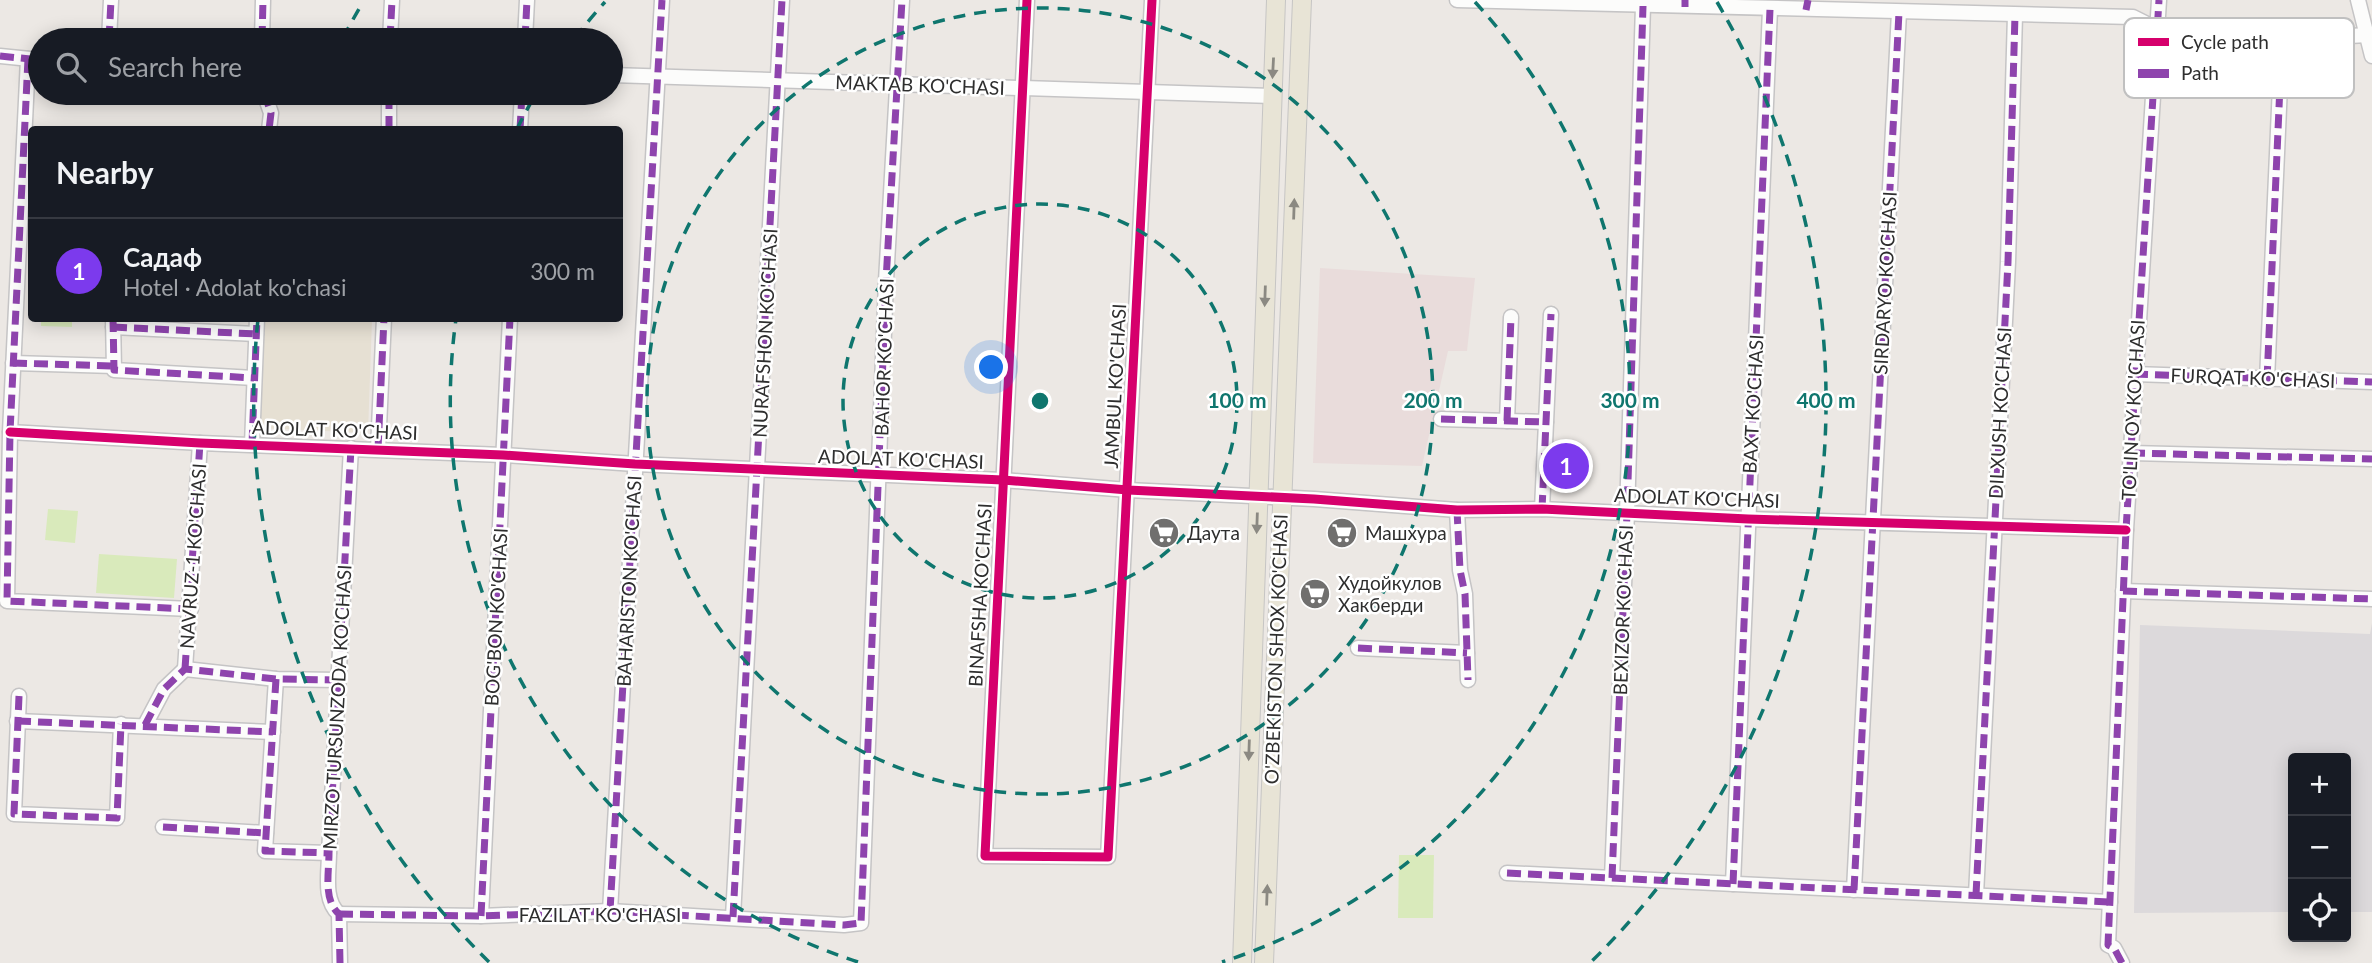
<!DOCTYPE html>
<meta charset="utf-8">
<style>
:root{--surface:#171b24;--page:#242831;--text:#f1f3f6;--muted:#9ea1a6;--line:#363941;--accent:#7c3aed}
body{margin:0;font-family:Lato,sans-serif;background:var(--page);color:var(--text)}
.controls{position:absolute;right:21px;bottom:21px;display:grid;overflow:hidden;border-radius:7px;box-shadow:0 4px 18px #0003}
.controls button{width:63px;height:63px;display:grid;place-items:center;padding:0;border:0;border-bottom:2px solid var(--line);background:var(--surface);color:var(--text);font:35px sans-serif}
.you{position:absolute;left:992px;top:368px;width:24px;height:24px;margin:-18px;border:5px solid #fff;border-radius:50%;background:#1a73e8;box-shadow:0 0 0 10px #1a73e833}
.badge{display:grid;place-items:center;width:46px;height:46px;border-radius:50%;background:var(--accent);color:#fff;font-size:23px;font-weight:700}
.pin{position:absolute;translate:-50% -50%;border:4px solid #fff;box-shadow:0 2px 7px #0006}
.list{margin:0;padding:0;list-style:none}
h2{display:flex;justify-content:space-between;align-items:center;height:91px;margin:0;padding:0 28px;font-size:30px}
h2 small{font-size:23px;font-weight:400;color:var(--muted)}
.list li{display:grid;grid-template-columns:46px 1fr auto;gap:21px;align-items:center;box-sizing:border-box;height:105px;padding:0 28px;border-top:2px solid var(--line)}
.list b{display:block;font-size:26px;white-space:nowrap}
.list p{margin:0;font-size:23px;white-space:nowrap;color:var(--muted)}
.list em{font-size:23px;font-style:normal;color:var(--muted)}
.icon{flex:none;width:38px;height:38px;fill:none;stroke:currentColor;stroke-width:2;stroke-linecap:round;stroke-linejoin:round}
.map{position:relative;flex:none;width:2372px;height:963px;overflow:hidden}
.search{position:absolute;background:var(--surface);box-shadow:0 4px 18px #0003;left:28px;top:28px;width:595px;height:77px;display:flex;align-items:center;gap:18px;box-sizing:border-box;padding:0 24px;border-radius:38px;color:var(--muted);font-size:26px}
.panel{position:absolute;background:var(--surface);box-shadow:0 4px 18px #0003;left:28px;top:126px;width:595px;height:196px;border-radius:7px}
.map>svg:first-child{display:block}
</style>
<div class="map">
<svg width="2372" height="963" viewBox="0 0 2372 963">
<rect width="100%" height="100%" fill="#ece8e4"/>
<path fill="#dcd9db" d="M 2372,623 L 2372,912 L 2346,912 L 2346,758 L 2293,758 L 2293,912 L 2134,913 L 2140,625 L 2370,634 Z"/>
<path fill="#e6e0d3" d="M 264,319 L 372,319 L 368,433 L 260,428 Z"/>
<path fill="#e9dcdb" d="M 1320,268 L 1475,278 L 1467,351 L 1448,351 L 1422,466 L 1313,463 Z"/>
<g fill="#d9eabb">
<path d="M 41,319 L 72,319 L 72,327 L 41,326 Z"/>
<path d="M 48,509 L 78,511 L 75,543 L 45,540 Z"/>
<path d="M 99,554 L 177,559 L 174,598 L 96,593 Z"/>
<path d="M 1399,855 L 1434,855 L 1433,918 L 1398,918 Z"/>
</g>
<g fill="none" stroke-linecap="round" stroke-linejoin="round">
<g stroke="#c5c4c5" stroke-width="17">
<g id="minor">
<path d="M 1027,0 L 985,856 L 1108,857 L 1152,0"/>
<path d="M 1457,0 L 2133,17 L 2159,30 L 2183,36 L 2282,40 L 2367,35"/>
<path d="M 2358,0 L 2372,56"/>
<path d="M 109,40 L 111,0"/>
<path d="M 262,40 L 263,0"/>
<path d="M 390,40 L 392,0"/>
<path d="M 525,40 L 527,0"/>
<path d="M 0,56 L 40,60"/>
<path d="M 28,59 L 10,432 L 7,601 L 191,609"/>
<path d="M 611,75 L 1272,96"/>
<path d="M 264,93 L 271,113 L 269,130"/>
<path d="M 389,130 L 389,93"/>
<path d="M 520,130 L 522,93"/>
<path d="M 113,318 L 114,370 L 254,378"/>
<path d="M 113,327 L 256,334"/>
<path d="M 13,363 L 114,366"/>
<path d="M 2134,374 L 2372,382"/>
<path d="M 2267,380 L 2282,40"/>
<path d="M 1441,419 L 1546,422"/>
<path d="M 1507,421 L 1511,317"/>
<path d="M 10,432 L 200,443 L 503,455 L 635,464 L 1003,480 L 1128,490 L 1314,499 L 1457,510 L 1542,509 L 1748,519 L 2126,530"/>
<path d="M 252,444 L 257,318"/>
<path d="M 378,449 L 384,318"/>
<path d="M 2131,453 L 2372,459"/>
<path d="M 1542,509 L 1551,314"/>
<path d="M 1457,510 L 1460,570 L 1465,594 L 1468,680"/>
<path d="M 2123,591 L 2372,599"/>
<path d="M 1358,648 L 1467,653"/>
<path d="M 185,669 L 200,443"/>
<path d="M 276,679 L 265,851 L 329,853"/>
<path d="M 19,696 L 14,814 L 117,818 L 121,724"/>
<path d="M 17,721 L 273,732"/>
<path d="M 145,725 L 164,689 L 185,669 L 276,679 L 337,680"/>
<path d="M 163,827 L 266,833"/>
<path d="M 1507,873 L 2110,902"/>
<path d="M 1612,878 L 1627,513 L 1643,6"/>
<path d="M 1733,884 L 1770,9"/>
<path d="M 1854,890 L 1899,12"/>
<path d="M 1976,895 L 2008,262 L 2015,15"/>
<path d="M 610,911 L 662,0"/>
<path d="M 339,914 L 481,916 L 610,911 L 844,925 L 861,923 L 886,281 L 902,0"/>
<path d="M 481,916 L 510,318"/>
<path d="M 733,917 L 782,0"/>
<path d="M 340,963 L 339,914 C 323,900 329,873 329,853 L 351,448"/>
<path d="M 2122,963 L 2114,948 L 2108,945 L 2126,530 L 2159,0"/>
</g>
</g>
<g stroke="#c6c5c4" stroke-width="20">
<g id="major">
<path d="M 1242,963 L 1276,0"/>
<path d="M 1264,963 L 1302,0"/>
</g>
</g>
<use href="#minor" stroke="#fcfcfb" stroke-width="14"/>
<use href="#major" stroke="#e8e4d6" stroke-width="18"/>
<g stroke="#8e44ad" stroke-width="7" stroke-dasharray="14 7" stroke-linecap="butt">
<path d="M 1685,7 L 1685,0"/>
<path d="M 1806,10 L 1808,0"/>
<path d="M 109,40 L 111,0"/>
<path d="M 262,40 L 263,0"/>
<path d="M 390,40 L 392,0"/>
<path d="M 525,40 L 527,0"/>
<path d="M 0,56 L 40,60"/>
<path d="M 28,59 L 10,432 L 7,601 L 191,609"/>
<path d="M 264,93 L 271,113 L 269,130"/>
<path d="M 389,130 L 389,93"/>
<path d="M 520,130 L 522,93"/>
<path d="M 113,318 L 114,370 L 254,378"/>
<path d="M 113,327 L 256,334"/>
<path d="M 13,363 L 114,366"/>
<path d="M 2134,374 L 2372,382"/>
<path d="M 2267,380 L 2282,40"/>
<path d="M 1441,419 L 1546,422"/>
<path d="M 1507,421 L 1511,317"/>
<path d="M 252,444 L 257,318"/>
<path d="M 378,449 L 384,318"/>
<path d="M 2131,453 L 2372,459"/>
<path d="M 1542,509 L 1551,314"/>
<path d="M 1457,510 L 1460,570 L 1465,594 L 1468,680"/>
<path d="M 2123,591 L 2372,599"/>
<path d="M 1358,648 L 1467,653"/>
<path d="M 185,669 L 200,443"/>
<path d="M 276,679 L 265,851 L 329,853"/>
<path d="M 19,696 L 14,814 L 117,818 L 121,724"/>
<path d="M 17,721 L 273,732"/>
<path d="M 145,725 L 164,689 L 185,669 L 276,679 L 337,680"/>
<path d="M 163,827 L 266,833"/>
<path d="M 1507,873 L 2110,902"/>
<path d="M 1612,878 L 1627,513 L 1643,6"/>
<path d="M 1733,884 L 1770,9"/>
<path d="M 1854,890 L 1899,12"/>
<path d="M 1976,895 L 2008,262 L 2015,15"/>
<path d="M 610,911 L 662,0"/>
<path d="M 339,914 L 481,916 L 610,911 L 844,925 L 861,923 L 886,281 L 902,0"/>
<path d="M 481,916 L 510,318"/>
<path d="M 733,917 L 782,0"/>
<path d="M 340,963 L 339,914 C 323,900 329,873 329,853 L 351,448"/>
<path d="M 2122,963 L 2114,948 L 2108,945 L 2126,530 L 2159,0"/>
</g>
<g stroke="#fff" stroke-width="13">
<g id="cycleway">
<path d="M 1027,0 L 985,856 L 1108,857 L 1152,0"/>
<path d="M 10,432 L 200,443 L 503,455 L 635,464 L 1003,480 L 1128,490 L 1314,499 L 1457,510 L 1542,509 L 1748,519 L 2126,530"/>
</g>
</g>
<use href="#cycleway" stroke="#d6006c" stroke-width="9"/>
</g>
<defs><path id="oneway-solid" d="M-6-.8H1V-3.2L6.5 0L1 3.2V.8H-6Z" transform="scale(1.75)"/></defs>
<g fill="#8b8982">
<use href="#oneway-solid" transform="translate(1273 68) rotate(93)"/>
<use href="#oneway-solid" transform="translate(1294 209) rotate(-88)"/>
<use href="#oneway-solid" transform="translate(1265 296) rotate(92)"/>
<use href="#oneway-solid" transform="translate(1257 523) rotate(92)"/>
<use href="#oneway-solid" transform="translate(1249 750) rotate(92)"/>
<use href="#oneway-solid" transform="translate(1267 895) rotate(-88)"/>
</g>
<g fill="none" stroke="#0f766e" stroke-width="3.5" stroke-dasharray="12 9">
<circle cx="1040" cy="401" r="197"/>
<circle cx="1040" cy="401" r="393"/>
<path d="M858 962A590 590 0 0 1 456 319M517 129A590 590 0 0 1 534 97M575 38A590 590 0 0 1 605 2M1475 2A590 590 0 0 1 1222 962"/>
<path d="M489 962A786 786 0 0 1 258 319M343 38A786 786 0 0 1 363 2M1717 2A786 786 0 0 1 1591 962"/>
</g>
<defs>
<g id="supermarket-disc" transform="scale(1.575)"><circle r="9.5" fill="#706f6e" stroke="#fff"/><path d="M-6-5.5h2.5l.6 2H6L4.5 2H-2.5L-4.4-4H-6ZM-1.5 3.2a1.3 1.3 0 1 0 .1 0ZM3 3.2a1.3 1.3 0 1 0 .1 0Z" fill="#fff"/></g>
</defs>
<g fill-rule="evenodd">
<use href="#supermarket-disc" x="1164" y="533"/>
<use href="#supermarket-disc" x="1342" y="533"/>
<use href="#supermarket-disc" x="1315" y="594"/>
</g>
<g text-anchor="middle" stroke-width="5" stroke-linejoin="round" paint-order="stroke">
<g font-size="19" fill="#2e2e2e" stroke="#fff">
<text transform="translate(920 85) rotate(2)" y="7">MAKTAB KO'CHASI</text>
<text transform="translate(1885 283) rotate(-87)" y="7">SIRDARYO KO'CHASI</text>
<text transform="translate(765 333) rotate(-87)" y="7">NURAFSHON KO'CHASI</text>
<text transform="translate(884 357) rotate(-88)" y="7">BAHOR KO'CHASI</text>
<text transform="translate(2253 378) rotate(2)" y="7">FURQAT KO'CHASI</text>
<text transform="translate(1115 386) rotate(-87)" y="7">JAMBUL KO'CHASI</text>
<text transform="translate(1753 404) rotate(-87)" y="7">BAXT KO'CHASI</text>
<text transform="translate(2133 410) rotate(-87)" y="7">TO'LIN OY KO'CHASI</text>
<text transform="translate(2000 413) rotate(-87)" y="7">DILXUSH KO'CHASI</text>
<text transform="translate(335 430) rotate(2)" y="7">ADOLAT KO'CHASI</text>
<text transform="translate(901 459) rotate(2)" y="7">ADOLAT KO'CHASI</text>
<text transform="translate(1697 498) rotate(2)" y="7">ADOLAT KO'CHASI</text>
<text transform="translate(193 556) rotate(-86)" y="7">NAVRUZ-1 KO'CHASI</text>
<text transform="translate(629 581) rotate(-87)" y="7">BAHARISTON KO'CHASI</text>
<text transform="translate(980 595) rotate(-87)" y="7">BINAFSHA KO'CHASI</text>
<text transform="translate(1623 610) rotate(-88)" y="7">BEXIZOR KO'CHASI</text>
<text transform="translate(496 617) rotate(-87)" y="7">BOG'BON KO'CHASI</text>
<text transform="translate(1276 649) rotate(-88)" y="7">O'ZBEKISTON SHOX KO'CHASI</text>
<text transform="translate(337 707) rotate(-87)" y="7">MIRZO TURSUNZODA KO'CHASI</text>
<text x="600" y="922">FAZILAT KO'CHASI</text>
</g>
<g font-size="19" fill="#2e2e2e" stroke="#fff" text-anchor="start">
<text x="1187" y="540">Даута</text>
<text x="1365" y="540">Машхура</text>
<text x="1338" y="590">Худойкулов<tspan x="1338" dy="22">Хакберди</tspan></text>
</g>
</g>
<rect x="2124" y="18" width="230" height="80" rx="10" fill="#fff" stroke="#c0c0c0" stroke-width="2"/>
<rect x="2138" y="38" width="31" height="8" fill="#d6006c"/>
<rect x="2138" y="69" width="31" height="9" fill="#8e44ad"/>
<g font-size="19" fill="#2e2e2e">
<text x="2181" y="49">Cycle path</text>
<text x="2181" y="80">Path</text>
</g>
<circle cx="1040" cy="401" r="10" fill="#0f766e" stroke="#fff" stroke-width="3.5"/>
<g font-size="21" text-anchor="middle" font-weight="bold" fill="#0f766e" stroke="#fff" stroke-width="5" stroke-linejoin="round" paint-order="stroke">
<text x="1237" y="408">100 m</text>
<text x="1433" y="408">200 m</text>
<text x="1630" y="408">300 m</text>
<text x="1826" y="408">400 m</text>
</g>
</svg>
<div class="controls">
<button>+</button>
<button>−</button>
<button><svg class="icon" aria-label="locate" viewBox="0 0 24 24"><circle cx="12" cy="12" r="6"/><path d="M12 2v4M12 18v4M2 12h4M18 12h4"/></svg></button>
</div>
<div class="you"></div>
<div class="pin badge" style="left:1566px;top:466px">1</div>
<div class="search"><svg class="icon" aria-label="search" viewBox="0 0 24 24"><circle cx="10" cy="10" r="6"/><path d="M15 15l6 6"/></svg>Search here</div>
<section class="panel">
<h2>Nearby<small></small></h2>
<ul class="list">
<li><span class="badge">1</span><div><b>Садаф</b><p>Hotel · Adolat ko'chasi</p></div><em>300 m</em></li>
</ul>
</section>
</div>
